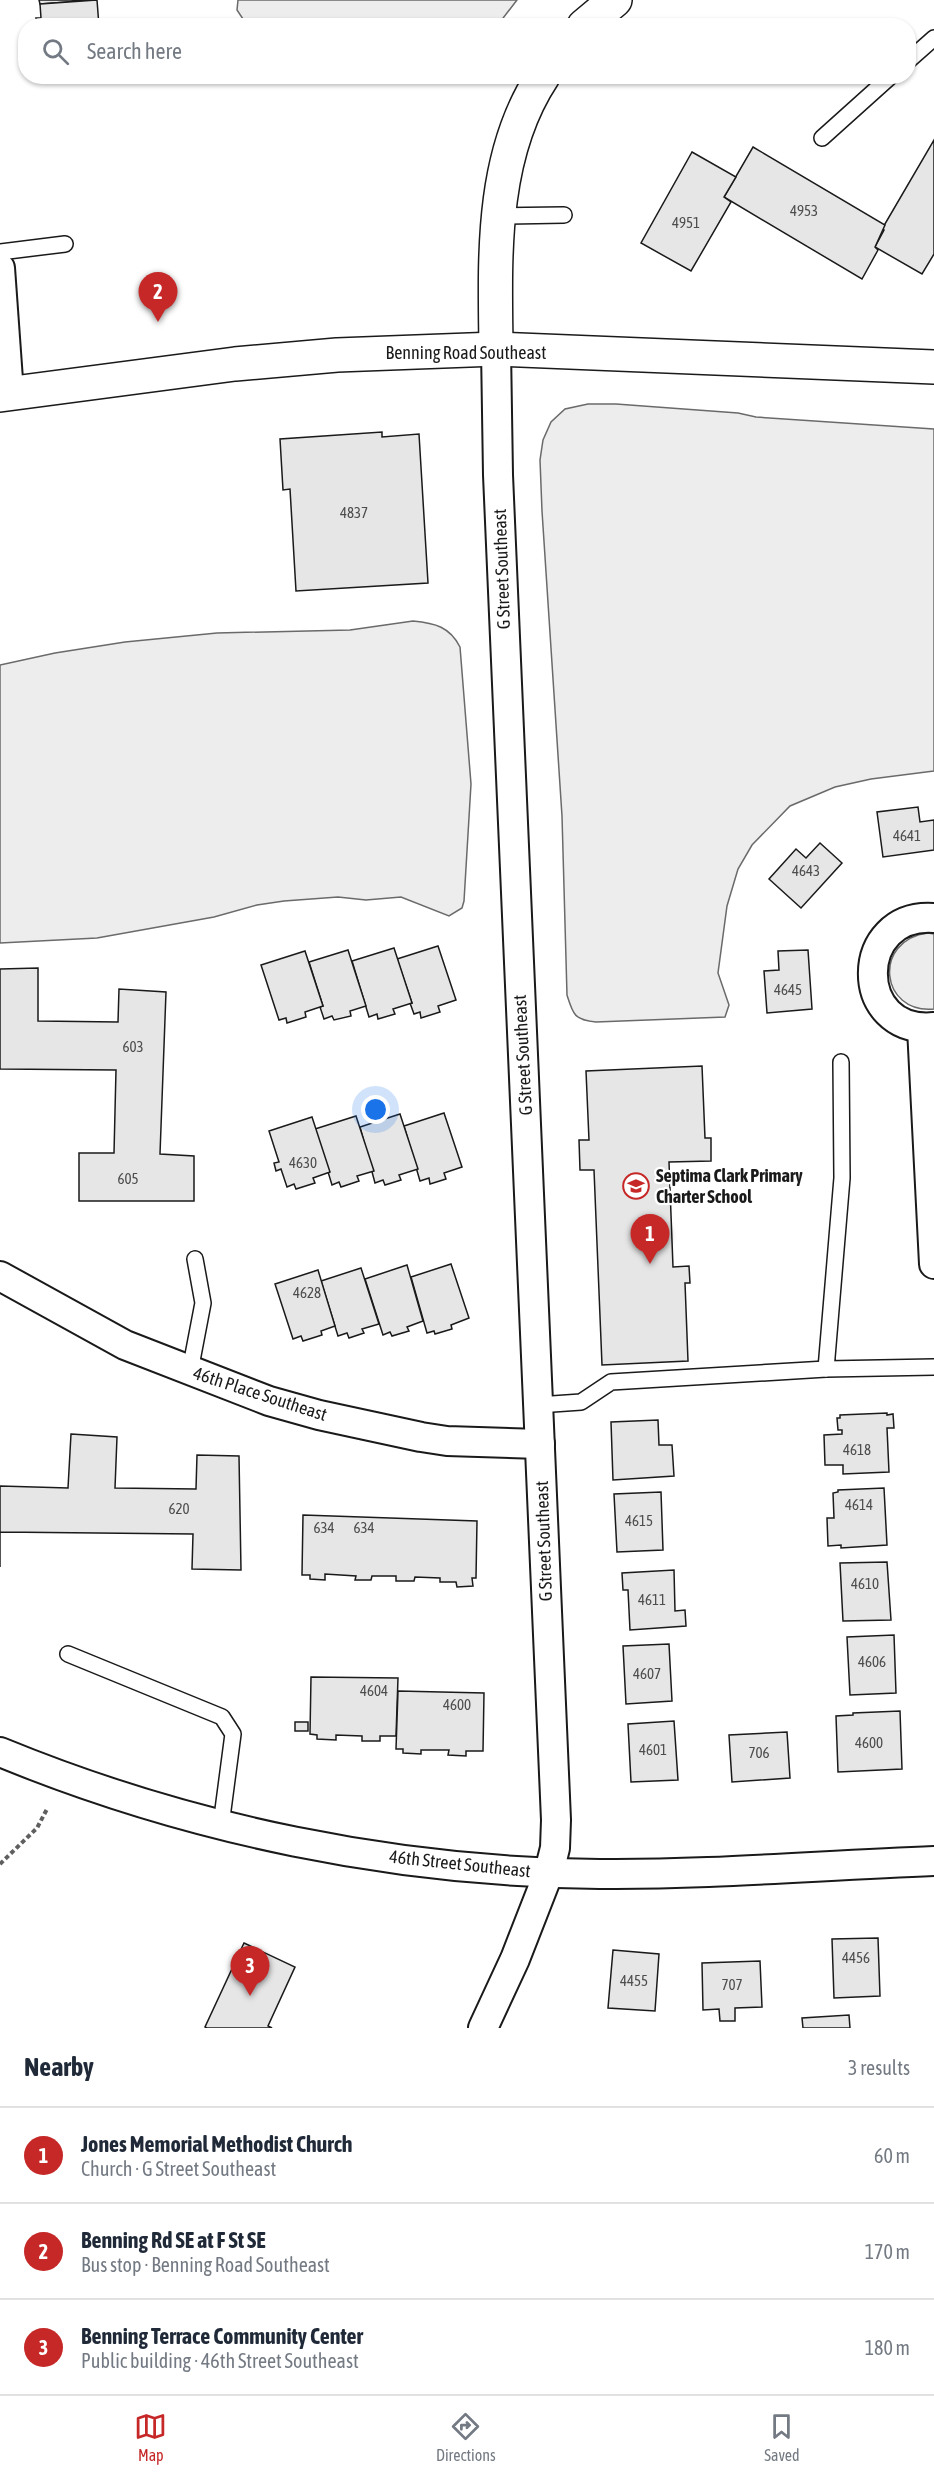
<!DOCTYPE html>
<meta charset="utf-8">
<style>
:root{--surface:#fff;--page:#f6f6f7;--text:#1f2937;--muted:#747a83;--line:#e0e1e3;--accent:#c62828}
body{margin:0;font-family:"Asap Condensed",sans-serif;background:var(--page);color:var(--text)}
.you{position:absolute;left:376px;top:1110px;width:21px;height:21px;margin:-15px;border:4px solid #fff;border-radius:50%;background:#1a73e8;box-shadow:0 0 0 9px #1a73e833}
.badge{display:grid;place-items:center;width:39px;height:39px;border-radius:50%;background:var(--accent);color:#fff;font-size:20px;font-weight:700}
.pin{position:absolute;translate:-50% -50px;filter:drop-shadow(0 2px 3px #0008)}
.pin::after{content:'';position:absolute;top:32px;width:21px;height:18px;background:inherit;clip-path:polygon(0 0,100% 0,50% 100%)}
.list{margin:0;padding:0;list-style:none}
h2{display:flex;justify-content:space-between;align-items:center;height:78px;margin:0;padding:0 24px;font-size:26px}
h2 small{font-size:20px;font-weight:400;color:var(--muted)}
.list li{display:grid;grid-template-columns:39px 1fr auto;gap:18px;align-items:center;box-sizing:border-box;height:96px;padding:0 24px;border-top:2px solid var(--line)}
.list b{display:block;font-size:22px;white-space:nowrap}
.list p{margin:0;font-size:20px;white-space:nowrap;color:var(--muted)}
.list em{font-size:20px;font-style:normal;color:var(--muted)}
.icon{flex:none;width:33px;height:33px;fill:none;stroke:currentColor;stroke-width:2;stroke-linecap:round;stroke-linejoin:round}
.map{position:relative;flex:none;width:934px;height:2028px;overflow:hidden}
.search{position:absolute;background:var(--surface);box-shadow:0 2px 4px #0004;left:18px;right:18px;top:18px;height:66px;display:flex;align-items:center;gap:15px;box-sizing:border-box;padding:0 21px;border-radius:24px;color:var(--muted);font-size:22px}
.sheet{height:366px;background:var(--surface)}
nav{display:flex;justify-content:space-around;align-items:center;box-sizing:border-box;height:84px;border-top:2px solid var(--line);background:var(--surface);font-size:16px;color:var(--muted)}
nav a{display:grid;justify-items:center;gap:3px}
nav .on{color:var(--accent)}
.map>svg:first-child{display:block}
</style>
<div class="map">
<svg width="934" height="2028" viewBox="0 0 934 2028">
<rect width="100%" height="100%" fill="#fff"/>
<g fill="#ededed" stroke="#6a6a6a" stroke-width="1.5">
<path d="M 238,0 L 517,0 L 497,26 L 247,25 L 237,10 Z"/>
<path d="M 588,404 L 616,404 L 738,413 L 756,417 L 934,429 L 934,771 L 871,779 L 835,787 L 790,806 L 752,845 L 738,869 L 727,906 L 718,973 L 729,1005 L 725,1017 L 596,1022 C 574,1020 573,1014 567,995 L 562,816 L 542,511 L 540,460 L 543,440 L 551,422 L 565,409 Z"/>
<path d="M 413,621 C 435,623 450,627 460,647 L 471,784 L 464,901 L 462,908 L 449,916 L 401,897 L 366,900 L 338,897 L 284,901 L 257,905 L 214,917 L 97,938 L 0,943 L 0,665 L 55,653 L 125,642 L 217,633 L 350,630 Z"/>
<path d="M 928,933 L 934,934 L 934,1009 C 880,1014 872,940 928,933 Z"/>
</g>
<g fill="#e6e6e6" stroke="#1a1a1a" stroke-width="1.5">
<path d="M 39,0 L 93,0 L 40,4 Z"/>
<path d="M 97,0 L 99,26 L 37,26 L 36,18 L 41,18 L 40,4 Z"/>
<path d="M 934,140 L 934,254 L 922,274 L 875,247 L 884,230 L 882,229 Z"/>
<path d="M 753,147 L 885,225 L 875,247 L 878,250 L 862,279 L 724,197 Z"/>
<path d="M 692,152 L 736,177 L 724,197 L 731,202 L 691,271 L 641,243 Z"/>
<path d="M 382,432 L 382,437 L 419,434 L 428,583 L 296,591 L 290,489 L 283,490 L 280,439 Z"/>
<path d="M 918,807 L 920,822 L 934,820 L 934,850 L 883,857 L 877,812 Z"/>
<path d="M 820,843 L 842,863 L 801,908 L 769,879 L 796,849 L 806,858 Z"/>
<path d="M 438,946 L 456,1000 L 438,1006 L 440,1012 L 421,1018 L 420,1012 L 414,1014 L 410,1003 L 412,1003 L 397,959 Z"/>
<path d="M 394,948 L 412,1003 L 393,1009 L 395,1014 L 378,1019 L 377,1014 L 369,1017 L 352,961 Z"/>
<path d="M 348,950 L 366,1006 L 350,1011 L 351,1016 L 334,1020 L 332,1016 L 324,1019 L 320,1007 L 323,1006 L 309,962 Z"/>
<path d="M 808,950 L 812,1009 L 767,1013 L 764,971 L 779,970 L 778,951 Z"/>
<path d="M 305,951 L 323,1006 L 305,1012 L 306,1017 L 287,1023 L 286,1018 L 279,1020 L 261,965 Z"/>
<path d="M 38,968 L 38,1021 L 118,1022 L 119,989 L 166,992 L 160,1154 L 194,1156 L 194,1201 L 79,1201 L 79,1153 L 114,1153 L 116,1070 L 0,1069 L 0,969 Z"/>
<path d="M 702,1066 L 705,1138 L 711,1138 L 711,1161 L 669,1162 L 673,1267 L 689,1266 L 690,1283 L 685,1283 L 688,1361 L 602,1365 L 594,1170 L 580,1170 L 579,1140 L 589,1140 L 586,1071 Z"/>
<path d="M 444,1113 L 462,1167 L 444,1173 L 446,1179 L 430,1184 L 429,1178 L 420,1181 L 404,1126 Z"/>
<path d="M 400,1114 L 418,1169 L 399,1175 L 401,1180 L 385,1185 L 383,1180 L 375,1183 L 360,1127 Z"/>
<path d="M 356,1116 L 374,1171 L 357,1176 L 359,1181 L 341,1187 L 339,1182 L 332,1185 L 315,1129 Z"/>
<path d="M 312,1117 L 330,1172 L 313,1178 L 315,1183 L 296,1189 L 294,1184 L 287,1187 L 281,1169 L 276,1171 L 274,1163 L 279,1162 L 269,1131 Z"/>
<path d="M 451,1264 L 469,1318 L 451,1325 L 452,1329 L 435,1334 L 434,1331 L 427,1333 L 411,1277 Z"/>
<path d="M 407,1265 L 423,1321 L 407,1327 L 409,1331 L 392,1336 L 390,1332 L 383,1335 L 365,1279 Z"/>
<path d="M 361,1268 L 379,1324 L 362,1329 L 364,1333 L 349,1338 L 347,1333 L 338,1336 L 321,1281 Z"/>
<path d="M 318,1270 L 335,1326 L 321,1331 L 322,1335 L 303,1341 L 301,1336 L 293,1339 L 275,1284 Z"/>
<path d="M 887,1413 L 887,1415 L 893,1414 L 894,1428 L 887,1428 L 889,1472 L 843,1474 L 843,1465 L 825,1465 L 824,1435 L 842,1434 L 842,1430 L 838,1430 L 837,1418 L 840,1418 L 840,1415 Z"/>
<path d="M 658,1420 L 659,1445 L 672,1445 L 674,1476 L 613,1480 L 611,1422 Z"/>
<path d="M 71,1434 L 117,1437 L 115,1488 L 196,1489 L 197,1455 L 239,1456 L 241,1570 L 192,1569 L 193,1534 L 0,1532 L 0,1567 L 0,1486 L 68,1488 Z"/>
<path d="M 884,1488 L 887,1545 L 841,1548 L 841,1545 L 828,1546 L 827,1518 L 834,1518 L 833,1493 L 838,1492 L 838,1490 Z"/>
<path d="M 661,1492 L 663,1550 L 617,1552 L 614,1494 Z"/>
<path d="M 303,1515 L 477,1521 L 476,1578 L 472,1578 L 473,1586 L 457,1587 L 456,1582 L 440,1582 L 440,1578 L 415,1577 L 414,1581 L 396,1581 L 396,1576 L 372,1576 L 371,1580 L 355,1580 L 356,1576 L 325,1574 L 325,1580 L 310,1579 L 310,1575 L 302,1575 Z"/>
<path d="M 887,1562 L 891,1620 L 843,1621 L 840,1563 Z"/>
<path d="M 674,1570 L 675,1611 L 685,1610 L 686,1626 L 630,1630 L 628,1590 L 623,1590 L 622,1573 Z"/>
<path d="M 894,1635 L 896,1693 L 850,1695 L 847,1637 Z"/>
<path d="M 669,1644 L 672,1701 L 626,1704 L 623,1646 Z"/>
<path d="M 311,1677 L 398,1678 L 396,1736 L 380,1736 L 380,1741 L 362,1741 L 362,1736 L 336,1735 L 336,1740 L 317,1739 L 317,1735 L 310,1734 Z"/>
<path d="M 398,1691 L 484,1693 L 483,1751 L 466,1751 L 466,1756 L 448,1755 L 449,1750 L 421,1750 L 421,1754 L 403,1753 L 403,1749 L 396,1749 Z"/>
<path d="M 900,1711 L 902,1769 L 838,1772 L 836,1716 L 853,1715 L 853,1713 Z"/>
<path d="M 674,1721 L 678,1780 L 631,1782 L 628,1724 Z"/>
<rect x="295" y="1722" width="13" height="9"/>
<path d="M 787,1732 L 790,1778 L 732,1782 L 729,1735 Z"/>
<path d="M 878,1938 L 880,1996 L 834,1998 L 832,1939 Z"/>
<path d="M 244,1943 L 295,1967 L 268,2026 L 272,2028 L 207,2028 L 205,2027 Z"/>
<path d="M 613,1950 L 659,1954 L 655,2011 L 608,2008 Z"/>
<path d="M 760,1961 L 762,2007 L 735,2008 L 735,2021 L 720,2021 L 719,2009 L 703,2010 L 702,1963 Z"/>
<path d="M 849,2015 L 850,2028 L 803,2028 L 802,2018 Z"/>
</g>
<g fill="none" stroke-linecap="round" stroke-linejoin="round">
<g stroke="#1a1a1a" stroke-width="18">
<g id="lane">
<path d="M 908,61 L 934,38"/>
<path d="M 822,138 L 891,76"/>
<path d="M 500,216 L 564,215"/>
<path d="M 0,252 L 65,244"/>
<path d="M 841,1062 L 842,1178 L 826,1369 L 934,1367"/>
<path d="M 190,1371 L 203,1303 L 195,1259"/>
<path d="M 538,1405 L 581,1402 L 611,1382 L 826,1369"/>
<path d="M 68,1654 L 222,1717 L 233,1734 L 221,1825"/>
</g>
</g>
<g stroke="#1a1a1a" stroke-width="32">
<g id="street">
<path d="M 0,268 L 9,394"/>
<path d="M 934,918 C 853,912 852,1035 934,1027"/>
<path d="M 922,1028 L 934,1264"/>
<path d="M 0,1276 L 125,1345 L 269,1401 L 319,1415 L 421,1437 L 447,1441 L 540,1444"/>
<path d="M 0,1752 C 190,1830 395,1872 600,1874 C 711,1875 823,1865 934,1861"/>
<path d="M 483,2028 L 515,1959 L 549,1872 L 555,1848 L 556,1820 L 498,475 L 496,349"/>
</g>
</g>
<g stroke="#1a1a1a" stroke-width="36">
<g id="secondary">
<path d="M 584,26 L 615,0"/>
<path d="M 496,349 C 495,258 490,156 543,76"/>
<path d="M 0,395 L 235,364 L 337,355 L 496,349 L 934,367"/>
</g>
</g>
<path stroke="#5f5f5f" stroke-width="4" stroke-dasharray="4.5 3" stroke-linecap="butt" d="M 0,1864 L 37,1828 L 47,1809"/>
<use href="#lane" stroke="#fff" stroke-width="15"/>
<use href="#street" stroke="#fff" stroke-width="28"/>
<use href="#secondary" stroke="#fff" stroke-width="33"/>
</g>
<defs>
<g id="school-ring" transform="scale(1.35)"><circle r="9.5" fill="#fff" stroke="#c62828" stroke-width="1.5"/><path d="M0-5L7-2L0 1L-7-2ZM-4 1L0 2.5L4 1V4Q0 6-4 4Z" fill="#c62828"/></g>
</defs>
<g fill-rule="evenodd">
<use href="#school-ring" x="636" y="1186"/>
</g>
<g text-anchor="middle" stroke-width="4.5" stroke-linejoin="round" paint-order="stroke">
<g font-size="15" fill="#4d4d4d">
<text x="804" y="216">4953</text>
<text x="686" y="228">4951</text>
<text x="354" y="518">4837</text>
<text x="907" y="841">4641</text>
<text x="806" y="876">4643</text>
<text x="788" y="995">4645</text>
<text x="133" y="1052">603</text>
<text x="303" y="1168">4630</text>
<text x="128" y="1184">605</text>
<text x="307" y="1298">4628</text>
<text x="857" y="1455">4618</text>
<text x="859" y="1510">4614</text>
<text x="179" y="1514">620</text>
<text x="639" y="1526">4615</text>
<text x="324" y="1533">634</text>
<text x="364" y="1533">634</text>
<text x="865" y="1589">4610</text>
<text x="652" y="1605">4611</text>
<text x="872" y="1667">4606</text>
<text x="647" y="1679">4607</text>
<text x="374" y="1696">4604</text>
<text x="457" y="1710">4600</text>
<text x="869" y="1748">4600</text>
<text x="653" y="1755">4601</text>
<text x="759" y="1758">706</text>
<text x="856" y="1963">4456</text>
<text x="634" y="1986">4455</text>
<text x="732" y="1990">707</text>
</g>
<g font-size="18" fill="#1a1a1a" stroke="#fff">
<text x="466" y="359">Benning Road Southeast</text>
<text transform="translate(502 569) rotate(-92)" y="6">G Street Southeast</text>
<text transform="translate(523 1055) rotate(-93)" y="6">G Street Southeast</text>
<text transform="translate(260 1394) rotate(18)" y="6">46th Place Southeast</text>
<text transform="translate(544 1541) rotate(-92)" y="6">G Street Southeast</text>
<text transform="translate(460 1864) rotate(6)" y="6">46th Street Southeast</text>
</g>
<g font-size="18" font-weight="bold" fill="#1a1a1a" stroke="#fff" text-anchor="start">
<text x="656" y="1182">Septima Clark Primary<tspan x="656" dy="21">Charter School</tspan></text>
</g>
</g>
</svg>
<div class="you"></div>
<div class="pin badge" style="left:650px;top:1264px">1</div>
<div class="pin badge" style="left:158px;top:322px">2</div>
<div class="pin badge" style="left:250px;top:1996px">3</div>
<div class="search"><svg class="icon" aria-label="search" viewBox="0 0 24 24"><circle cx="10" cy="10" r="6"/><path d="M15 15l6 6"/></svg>Search here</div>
</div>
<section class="sheet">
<h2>Nearby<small>3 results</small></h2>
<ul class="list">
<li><span class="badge">1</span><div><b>Jones Memorial Methodist Church</b><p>Church · G Street Southeast</p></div><em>60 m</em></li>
<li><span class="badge">2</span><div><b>Benning Rd SE at F St SE</b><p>Bus stop · Benning Road Southeast</p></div><em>170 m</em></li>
<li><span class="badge">3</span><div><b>Benning Terrace Community Center</b><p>Public building · 46th Street Southeast</p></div><em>180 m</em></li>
</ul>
</section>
<nav>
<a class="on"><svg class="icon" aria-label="map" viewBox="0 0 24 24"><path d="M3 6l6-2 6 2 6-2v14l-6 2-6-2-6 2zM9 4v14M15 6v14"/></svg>Map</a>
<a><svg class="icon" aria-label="directions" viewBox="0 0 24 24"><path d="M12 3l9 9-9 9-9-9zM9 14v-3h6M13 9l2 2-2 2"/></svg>Directions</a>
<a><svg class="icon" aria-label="saved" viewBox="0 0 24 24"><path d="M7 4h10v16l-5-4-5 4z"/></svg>Saved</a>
</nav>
